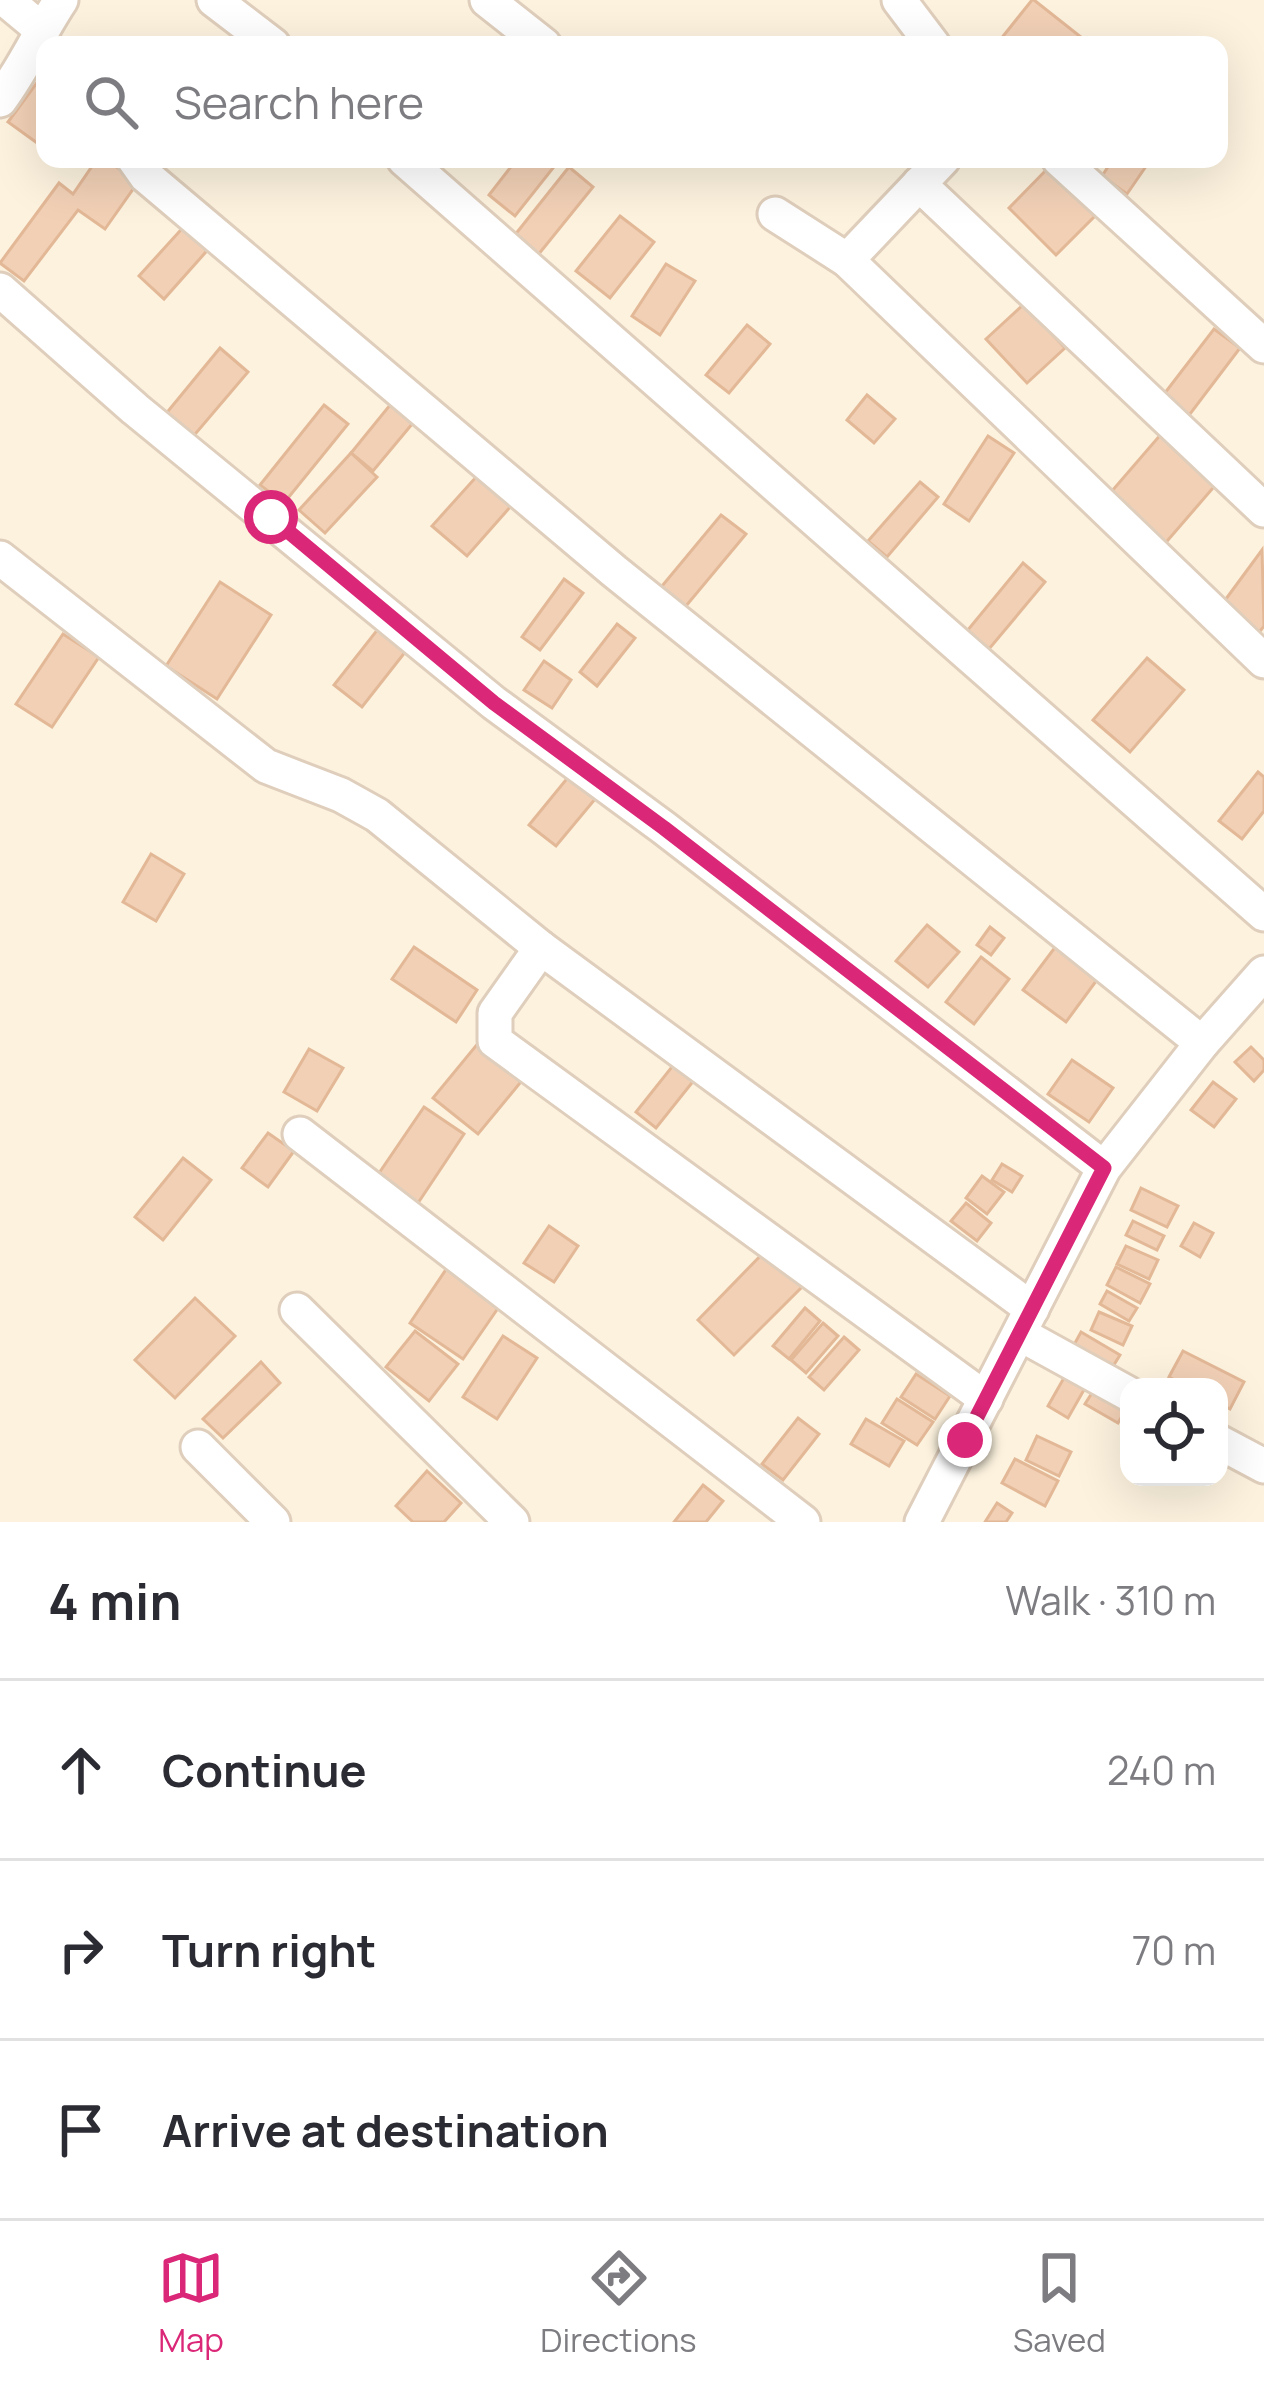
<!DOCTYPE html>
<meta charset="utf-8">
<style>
:root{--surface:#fff;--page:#f2f2f3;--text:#2b2b33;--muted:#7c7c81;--line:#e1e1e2;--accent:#db2777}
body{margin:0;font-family:Manrope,sans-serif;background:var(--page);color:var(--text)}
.controls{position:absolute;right:36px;bottom:36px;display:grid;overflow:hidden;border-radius:24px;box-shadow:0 12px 48px #0002}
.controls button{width:108px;height:108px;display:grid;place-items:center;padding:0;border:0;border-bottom:3px solid var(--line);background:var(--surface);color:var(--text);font:60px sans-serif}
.stop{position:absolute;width:36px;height:36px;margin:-27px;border:9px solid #db2777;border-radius:50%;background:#fff}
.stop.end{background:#db2777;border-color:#fff;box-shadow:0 3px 12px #0008}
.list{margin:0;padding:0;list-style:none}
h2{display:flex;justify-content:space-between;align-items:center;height:156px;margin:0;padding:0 48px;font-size:51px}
h2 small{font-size:39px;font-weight:400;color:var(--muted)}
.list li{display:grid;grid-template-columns:78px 1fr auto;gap:36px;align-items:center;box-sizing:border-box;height:180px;padding:0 48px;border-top:3px solid var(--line)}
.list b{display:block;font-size:45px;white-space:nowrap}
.list em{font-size:39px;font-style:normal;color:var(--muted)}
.icon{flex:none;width:66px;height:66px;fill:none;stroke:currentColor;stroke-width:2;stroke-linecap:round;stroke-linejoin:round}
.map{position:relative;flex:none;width:1264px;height:1522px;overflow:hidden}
.search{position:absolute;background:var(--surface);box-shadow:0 12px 48px #0002;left:36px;right:36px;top:36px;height:132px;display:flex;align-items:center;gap:30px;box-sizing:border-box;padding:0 42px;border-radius:24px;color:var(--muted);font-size:45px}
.sheet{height:696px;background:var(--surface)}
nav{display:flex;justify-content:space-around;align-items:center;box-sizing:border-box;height:168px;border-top:3px solid var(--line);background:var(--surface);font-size:33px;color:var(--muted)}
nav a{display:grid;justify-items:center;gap:6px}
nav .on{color:var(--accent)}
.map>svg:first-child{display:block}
</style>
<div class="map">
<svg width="1264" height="1522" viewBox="0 0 1264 1522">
<rect width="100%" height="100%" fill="#fcf2de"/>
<g fill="#f1d0b6" stroke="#e3b897" stroke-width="3">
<path d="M 1032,0 L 1034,0 L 1091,45 L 996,45 Z"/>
<path d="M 44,73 L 45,137 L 40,145 L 8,122 Z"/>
<path d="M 97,159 L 105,159 L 138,182 L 105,229 L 78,210 L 24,281 L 0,263 L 59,183 L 73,194 Z"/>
<path d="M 517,159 L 542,159 L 553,168 L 515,216 L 489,195 Z"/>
<path d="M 1113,159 L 1151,159 L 1127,194 L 1102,176 Z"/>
<path d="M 1052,164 L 1100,211 L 1056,255 L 1009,208 Z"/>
<path d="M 569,167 L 593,187 L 538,255 L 514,236 Z"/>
<path d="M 620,216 L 654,242 L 610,298 L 576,271 Z"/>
<path d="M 188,222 L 213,244 L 164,299 L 139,276 Z"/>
<path d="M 666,264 L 695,281 L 660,335 L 632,316 Z"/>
<path d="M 1024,304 L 1065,348 L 1027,383 L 986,339 Z"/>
<path d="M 747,325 L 770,344 L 729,393 L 706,375 Z"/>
<path d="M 1214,329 L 1240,348 L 1187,418 L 1161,398 Z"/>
<path d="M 220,348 L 248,372 L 191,439 L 164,416 Z"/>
<path d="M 867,395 L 895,419 L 874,443 L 847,420 Z"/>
<path d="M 324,405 L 348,424 L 284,503 L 260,485 Z"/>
<path d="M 390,405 L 413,423 L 373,471 L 351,453 Z"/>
<path d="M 1162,433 L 1219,481 L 1162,547 L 1105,499 Z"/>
<path d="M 988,436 L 1014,453 L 969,521 L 944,504 Z"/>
<path d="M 351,453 L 377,477 L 325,533 L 299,510 Z"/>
<path d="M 477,476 L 511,506 L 467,556 L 432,526 Z"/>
<path d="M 920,482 L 938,497 L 887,557 L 868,541 Z"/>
<path d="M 721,515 L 746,534 L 681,612 L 657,592 Z"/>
<path d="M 1262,550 L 1264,626 L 1257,635 L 1220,607 Z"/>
<path d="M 1023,563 L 1045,582 L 989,649 L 967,631 Z"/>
<path d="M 564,579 L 583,593 L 540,650 L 522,637 Z"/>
<path d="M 220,582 L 271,615 L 217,699 L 166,666 Z"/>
<path d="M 617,624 L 635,638 L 597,686 L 580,672 Z"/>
<path d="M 378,629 L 406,651 L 362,707 L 334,685 Z"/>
<path d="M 63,634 L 99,657 L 52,727 L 16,704 Z"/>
<path d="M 1147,658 L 1184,690 L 1130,752 L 1093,720 Z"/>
<path d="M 544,661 L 571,680 L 552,708 L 524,690 Z"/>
<path d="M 574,770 L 601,792 L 556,846 L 529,825 Z"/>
<path d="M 1258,772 L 1264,777 L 1264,811 L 1242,839 L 1219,821 Z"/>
<path d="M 151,854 L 184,874 L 156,921 L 123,902 Z"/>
<path d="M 927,925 L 959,952 L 928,987 L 896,961 Z"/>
<path d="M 990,927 L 1004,938 L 991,955 L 977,945 Z"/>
<path d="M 1059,942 L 1102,973 L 1066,1022 L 1023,990 Z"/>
<path d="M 414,947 L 477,990 L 456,1022 L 392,979 Z"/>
<path d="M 981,957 L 1009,979 L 974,1024 L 946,1002 Z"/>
<path d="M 484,1036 L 529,1072 L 478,1134 L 433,1098 Z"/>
<path d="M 1251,1047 L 1264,1060 L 1264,1070 L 1254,1081 L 1235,1062 Z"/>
<path d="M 309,1049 L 343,1068 L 317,1111 L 284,1092 Z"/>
<path d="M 1072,1060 L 1113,1088 L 1089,1122 L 1048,1094 Z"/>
<path d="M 675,1063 L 695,1079 L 656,1128 L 636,1112 Z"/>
<path d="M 1213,1082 L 1236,1099 L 1214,1127 L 1191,1110 Z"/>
<path d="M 424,1107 L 464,1134 L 416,1206 L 375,1179 Z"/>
<path d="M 268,1133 L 294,1151 L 268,1187 L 242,1168 Z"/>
<path d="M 183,1158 L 211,1180 L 163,1240 L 135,1217 Z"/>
<path d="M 1002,1164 L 1022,1176 L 1012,1192 L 992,1180 Z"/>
<path d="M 982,1176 L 1004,1192 L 987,1214 L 966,1198 Z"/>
<path d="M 1141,1188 L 1178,1206 L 1167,1227 L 1131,1210 Z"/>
<path d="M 966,1203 L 991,1223 L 977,1241 L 951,1221 Z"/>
<path d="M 1133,1221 L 1164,1236 L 1157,1250 L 1126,1235 Z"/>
<path d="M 1194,1223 L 1213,1233 L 1200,1257 L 1181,1246 Z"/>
<path d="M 549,1226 L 578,1246 L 554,1282 L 524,1263 Z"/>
<path d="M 1126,1246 L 1158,1260 L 1149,1279 L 1117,1264 Z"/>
<path d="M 767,1249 L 804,1285 L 734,1355 L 698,1320 Z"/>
<path d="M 449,1265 L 503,1301 L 463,1359 L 410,1323 Z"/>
<path d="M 1116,1267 L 1150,1284 L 1140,1303 L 1107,1285 Z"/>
<path d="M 1107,1291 L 1137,1308 L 1129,1321 L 1100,1304 Z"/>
<path d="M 195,1298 L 235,1336 L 175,1398 L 135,1360 Z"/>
<path d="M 805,1308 L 820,1321 L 789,1359 L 773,1346 Z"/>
<path d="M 1099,1312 L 1132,1326 L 1123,1345 L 1091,1330 Z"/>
<path d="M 823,1323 L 838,1336 L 806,1373 L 791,1360 Z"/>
<path d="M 415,1331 L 458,1364 L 429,1401 L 386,1367 Z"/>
<path d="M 1081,1332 L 1120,1355 L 1107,1376 L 1069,1354 Z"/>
<path d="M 503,1336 L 537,1358 L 497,1419 L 463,1397 Z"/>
<path d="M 844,1337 L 859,1350 L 824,1390 L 809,1377 Z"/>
<path d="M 1183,1351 L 1244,1382 L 1230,1409 L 1219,1403 L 1219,1387 L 1188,1387 L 1169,1377 Z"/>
<path d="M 261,1362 L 280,1383 L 223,1438 L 203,1419 Z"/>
<path d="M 1069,1369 L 1089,1381 L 1068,1418 L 1048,1406 Z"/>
<path d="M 916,1374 L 950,1396 L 935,1419 L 901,1397 Z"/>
<path d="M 1097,1385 L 1129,1404 L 1118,1423 L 1085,1404 Z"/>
<path d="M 897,1399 L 933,1422 L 917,1445 L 882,1423 Z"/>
<path d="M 798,1418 L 819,1434 L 783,1480 L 762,1464 Z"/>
<path d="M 866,1419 L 904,1441 L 889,1466 L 851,1444 Z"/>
<path d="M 1037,1436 L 1071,1452 L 1059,1476 L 1026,1460 Z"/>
<path d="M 1015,1459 L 1058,1481 L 1045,1506 L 1002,1483 Z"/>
<path d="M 427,1471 L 461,1503 L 444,1522 L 413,1522 L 396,1506 Z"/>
<path d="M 703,1485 L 723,1501 L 706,1522 L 674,1522 Z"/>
<path d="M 997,1503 L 1012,1513 L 1006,1522 L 985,1522 Z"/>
</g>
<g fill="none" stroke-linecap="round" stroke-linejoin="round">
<g stroke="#dfcebb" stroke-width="39">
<g id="minor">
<path d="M 6,0 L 41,29"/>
<path d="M 214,0 L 273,45"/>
<path d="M 487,0 L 544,45"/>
<path d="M 899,0 L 933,45"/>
<path d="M 0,100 C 24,68 39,33 61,0"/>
<path d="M 134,159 L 146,176 L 614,571 L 1202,1043"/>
<path d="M 404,159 L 1264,914"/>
<path d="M 1059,159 L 1264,346"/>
<path d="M 919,184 L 1264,510"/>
<path d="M 775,214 L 847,260 L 1264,661"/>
<path d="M 847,260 L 943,159"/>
<path d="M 0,290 L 135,409 L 494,703 L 664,828 L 1104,1168"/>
<path d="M 0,558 L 266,766 L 341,795 L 377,815 L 541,948 L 1032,1309"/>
<path d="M 541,948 L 495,1013 L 495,1041 L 986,1399"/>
<path d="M 300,1134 L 803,1522"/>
<path d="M 297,1310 L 512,1522"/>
<path d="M 1020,1334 L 1129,1394"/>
<path d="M 1219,1442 L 1264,1466"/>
<path d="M 198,1447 L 273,1522"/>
<path d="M 922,1522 L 1104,1168 L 1202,1043 L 1264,973"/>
</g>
</g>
<use href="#minor" stroke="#fff" stroke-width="33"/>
</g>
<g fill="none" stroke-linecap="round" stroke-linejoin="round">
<path stroke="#db2777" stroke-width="15" d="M 271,517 L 494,703 L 664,828 L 1104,1168 L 965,1440"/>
</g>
</svg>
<div class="controls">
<button><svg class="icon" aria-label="locate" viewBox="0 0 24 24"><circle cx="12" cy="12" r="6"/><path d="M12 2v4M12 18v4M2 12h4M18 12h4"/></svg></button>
</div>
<div class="stop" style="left:271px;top:517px"></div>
<div class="stop end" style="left:965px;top:1440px"></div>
<div class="search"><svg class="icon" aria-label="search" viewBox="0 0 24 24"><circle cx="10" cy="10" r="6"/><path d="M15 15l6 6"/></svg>Search here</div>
</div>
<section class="sheet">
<h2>4 min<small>Walk · 310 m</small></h2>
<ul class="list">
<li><svg class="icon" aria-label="ahead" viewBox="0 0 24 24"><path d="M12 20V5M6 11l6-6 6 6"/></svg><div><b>Continue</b></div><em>240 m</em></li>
<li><svg class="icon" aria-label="right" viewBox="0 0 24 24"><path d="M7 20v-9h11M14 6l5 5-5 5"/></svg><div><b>Turn right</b></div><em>70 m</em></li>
<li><svg class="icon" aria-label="arrive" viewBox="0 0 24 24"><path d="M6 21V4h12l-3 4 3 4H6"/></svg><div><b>Arrive at destination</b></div></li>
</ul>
</section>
<nav>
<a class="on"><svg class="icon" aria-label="map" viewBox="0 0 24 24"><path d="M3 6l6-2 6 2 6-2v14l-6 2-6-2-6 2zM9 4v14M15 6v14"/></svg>Map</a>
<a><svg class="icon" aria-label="directions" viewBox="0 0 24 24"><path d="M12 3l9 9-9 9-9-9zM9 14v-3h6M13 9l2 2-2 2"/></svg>Directions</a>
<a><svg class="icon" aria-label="saved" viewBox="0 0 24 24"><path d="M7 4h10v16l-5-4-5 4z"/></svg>Saved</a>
</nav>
